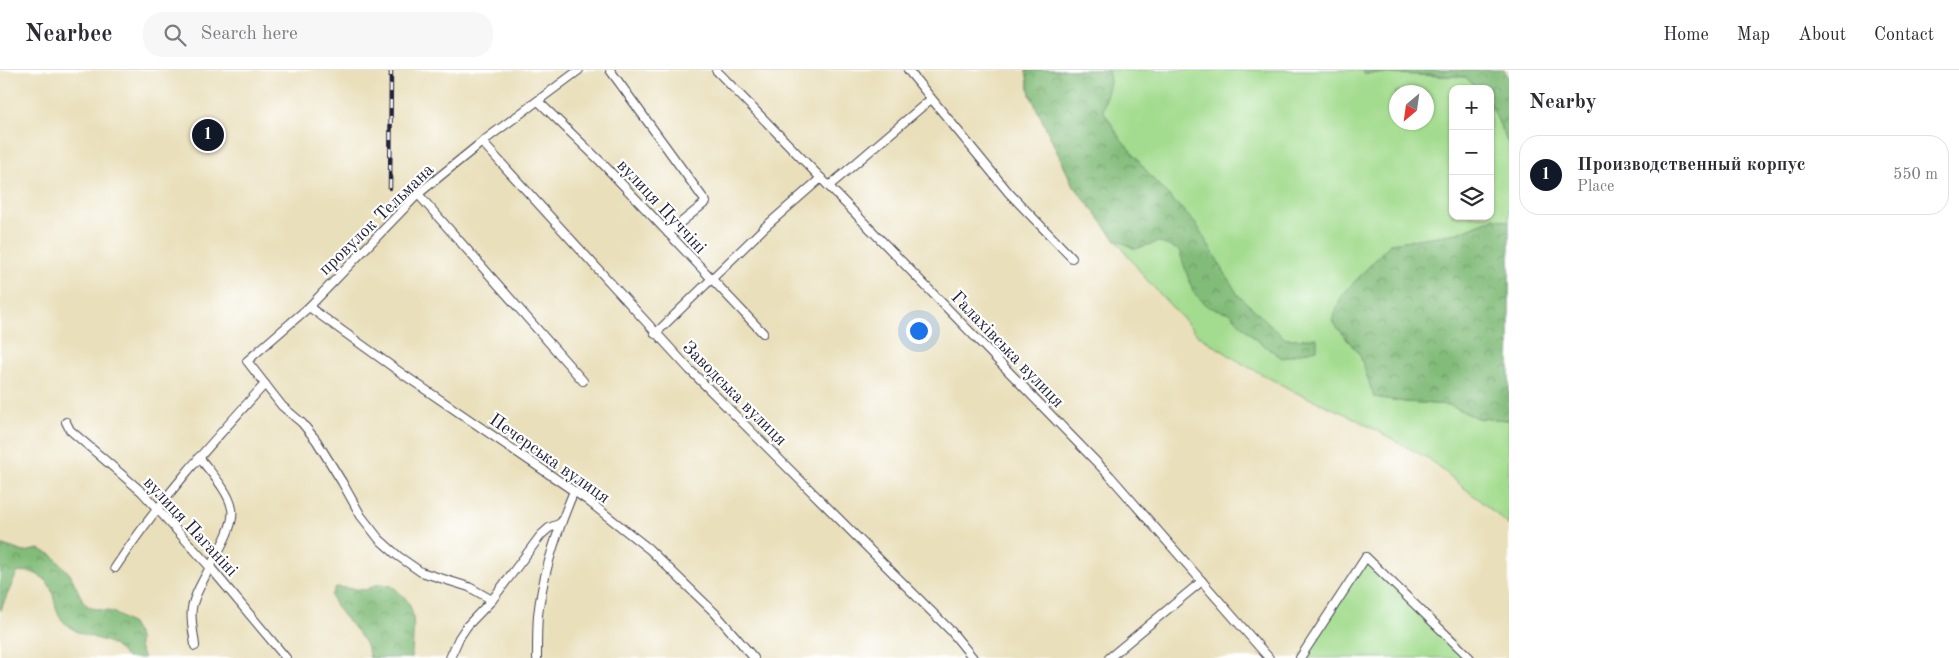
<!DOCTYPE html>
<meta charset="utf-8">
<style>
:root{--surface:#fff;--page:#f7f7f7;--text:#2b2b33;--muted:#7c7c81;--line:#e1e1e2;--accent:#111827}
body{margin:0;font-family:"Old Standard TT",serif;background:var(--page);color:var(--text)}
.controls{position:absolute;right:15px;top:15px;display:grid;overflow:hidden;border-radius:10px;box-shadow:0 1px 4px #0004}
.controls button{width:45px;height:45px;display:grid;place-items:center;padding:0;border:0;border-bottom:1px solid var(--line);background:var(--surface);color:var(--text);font:25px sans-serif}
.compass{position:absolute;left:1389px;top:15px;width:45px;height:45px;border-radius:50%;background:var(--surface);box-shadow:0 1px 4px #0004;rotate:209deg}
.you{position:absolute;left:918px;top:260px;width:18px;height:18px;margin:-12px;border:4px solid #fff;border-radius:50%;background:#1a73e8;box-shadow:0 0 0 8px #1a73e833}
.badge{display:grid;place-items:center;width:32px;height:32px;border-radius:50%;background:var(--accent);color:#fff;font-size:16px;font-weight:700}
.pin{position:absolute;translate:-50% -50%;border:2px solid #fff;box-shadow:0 1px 5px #0006}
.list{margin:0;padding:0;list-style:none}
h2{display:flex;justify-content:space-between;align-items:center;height:65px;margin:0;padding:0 20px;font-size:21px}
h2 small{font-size:16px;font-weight:400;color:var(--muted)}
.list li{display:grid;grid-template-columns:32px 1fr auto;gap:15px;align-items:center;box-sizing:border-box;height:80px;margin:0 10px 10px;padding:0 10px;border:1px solid var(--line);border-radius:20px}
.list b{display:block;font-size:19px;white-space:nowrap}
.list p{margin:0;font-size:16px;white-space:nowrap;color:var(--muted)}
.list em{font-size:16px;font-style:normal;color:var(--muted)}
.icon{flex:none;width:28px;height:28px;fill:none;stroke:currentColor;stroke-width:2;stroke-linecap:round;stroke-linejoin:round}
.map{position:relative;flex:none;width:1509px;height:588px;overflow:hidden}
header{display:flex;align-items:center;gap:30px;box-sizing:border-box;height:70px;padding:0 25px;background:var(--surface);border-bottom:1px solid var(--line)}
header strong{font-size:24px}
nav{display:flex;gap:28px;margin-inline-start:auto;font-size:18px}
.search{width:350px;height:45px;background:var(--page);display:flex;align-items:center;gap:12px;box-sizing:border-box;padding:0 18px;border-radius:20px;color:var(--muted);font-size:19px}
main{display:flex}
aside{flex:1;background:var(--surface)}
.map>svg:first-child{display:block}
</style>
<header>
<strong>Nearbee</strong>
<div class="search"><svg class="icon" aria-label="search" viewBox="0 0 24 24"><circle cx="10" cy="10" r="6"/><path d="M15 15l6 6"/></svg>Search here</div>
<nav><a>Home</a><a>Map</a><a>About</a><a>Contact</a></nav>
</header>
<main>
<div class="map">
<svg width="1509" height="588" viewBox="0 0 1509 588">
<defs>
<pattern id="forest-crowns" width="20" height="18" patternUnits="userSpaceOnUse" patternTransform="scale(1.25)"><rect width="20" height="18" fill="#82bc79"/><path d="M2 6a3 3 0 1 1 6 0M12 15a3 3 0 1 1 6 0" fill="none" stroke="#6a9864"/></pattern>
</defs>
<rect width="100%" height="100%" fill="#fff"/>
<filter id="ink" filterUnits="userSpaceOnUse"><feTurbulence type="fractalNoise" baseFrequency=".02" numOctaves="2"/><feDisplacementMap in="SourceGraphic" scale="10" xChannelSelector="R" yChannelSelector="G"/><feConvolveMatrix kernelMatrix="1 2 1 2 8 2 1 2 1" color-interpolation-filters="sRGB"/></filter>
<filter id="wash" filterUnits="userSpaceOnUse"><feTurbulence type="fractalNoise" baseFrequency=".0096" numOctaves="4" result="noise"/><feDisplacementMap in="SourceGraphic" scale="20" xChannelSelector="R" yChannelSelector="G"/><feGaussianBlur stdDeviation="1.12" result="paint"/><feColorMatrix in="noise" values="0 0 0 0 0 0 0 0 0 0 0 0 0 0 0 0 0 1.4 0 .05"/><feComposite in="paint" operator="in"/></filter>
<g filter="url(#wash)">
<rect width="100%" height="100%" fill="#e9dfba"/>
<g fill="#a3dc8e" stroke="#627f64" fill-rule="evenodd">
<path d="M 1026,0 L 1362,0 L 1363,3 L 1466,7 L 1477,19 L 1453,19 L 1453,146 L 1490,146 L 1490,32 L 1509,76 L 1509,152 L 1494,148 L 1458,163 L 1391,173 L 1332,251 L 1360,285 L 1374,327 L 1405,332 L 1449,335 L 1477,348 L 1509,350 L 1509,456 L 1500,447 L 1429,389 L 1350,346 L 1295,322 L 1243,294 L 1199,266 L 1146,209 L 1072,113 L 1030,24 ZM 1396,22 L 1426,22 L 1426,52 L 1396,52 Z"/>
<path d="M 1366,487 L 1470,588 L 1300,588 Z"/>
</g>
<g fill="url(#forest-crowns)" stroke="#526f5a">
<path d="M 1026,0 L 1108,0 L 1110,12 L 1103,40 L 1118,65 L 1152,108 L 1196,154 L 1238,225 L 1286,269 L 1317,268 L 1317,279 L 1282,288 L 1255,269 L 1230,243 L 1208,237 L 1193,222 L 1179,180 L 1158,172 L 1135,179 L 1115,169 L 1072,113 L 1030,24 Z"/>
<path d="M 1362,0 L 1504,0 L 1509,8 L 1509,76 L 1490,32 L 1490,19 L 1477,19 L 1466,7 L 1384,3 L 1363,3 Z"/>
<path d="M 1494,148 L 1509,152 L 1509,350 L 1477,348 L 1449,335 L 1405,332 L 1374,327 L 1360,285 L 1332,251 L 1342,225 L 1391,173 L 1458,163 Z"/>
<path d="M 0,474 L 24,482 L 39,479 L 52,485 L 70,504 L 84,533 L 91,538 L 113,542 L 132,554 L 139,567 L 139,577 L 144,588 L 127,588 C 120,581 113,573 102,570 C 86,565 73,563 62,550 C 50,535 59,514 36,504 C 30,501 24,501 17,503 L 0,541 Z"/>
<path d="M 378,514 C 387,514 392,515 399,522 C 420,538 412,564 412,588 L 370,588 C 366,562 339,549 331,525 L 336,517 L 366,520 Z"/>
</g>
</g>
<g filter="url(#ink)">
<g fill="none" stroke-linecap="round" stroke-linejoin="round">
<g stroke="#403e4e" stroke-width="10">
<g id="minor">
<path d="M 610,0 L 706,132 L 668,163"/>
<path d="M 716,0 L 1110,406 L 1269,588"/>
<path d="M 908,0 L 1009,123 L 1072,188"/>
<path d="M 538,31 L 601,92 L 763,263"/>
<path d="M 482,72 L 690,300 L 951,561 L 973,588"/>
<path d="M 829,116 L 931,29"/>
<path d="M 418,124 L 583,311"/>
<path d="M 309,237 L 404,305 L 587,430 L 649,479 L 715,543 L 754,588"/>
<path d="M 655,264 L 765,157 L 821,108"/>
<path d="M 66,352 L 70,360 L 142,422 L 210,497 L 286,588"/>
<path d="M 115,498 C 158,432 212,372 265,314"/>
<path d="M 492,530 L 469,517 L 421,502 L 398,486 L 379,469 L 361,446 L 342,412 L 316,370 L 302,353 L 282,336 L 247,291 L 309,237 L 418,124 L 482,72 L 579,0"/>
<path d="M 195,576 C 194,564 190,550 192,538 C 196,512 237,462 232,439 C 229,421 210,402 199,387"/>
<path d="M 450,588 L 459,568 L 467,556 L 492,530 L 541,465 L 549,458 L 561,453"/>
<path d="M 537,588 C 537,574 537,559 538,545 C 543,502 557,461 574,421"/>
<path d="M 1109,588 L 1202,511"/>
<path d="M 1300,588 L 1366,487 L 1470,588"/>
</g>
</g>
<use href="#minor" stroke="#fff" stroke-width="8"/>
<g stroke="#22223b" stroke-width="4.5">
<path id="rail" d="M 390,118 L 391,0"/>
</g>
<use href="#rail" stroke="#fff" stroke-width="2.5" stroke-dasharray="8" stroke-linecap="butt"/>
</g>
</g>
<g text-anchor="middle" stroke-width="4.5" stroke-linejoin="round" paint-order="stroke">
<g font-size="18" fill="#22223b" stroke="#fff">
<text transform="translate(662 136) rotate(47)" y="6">вулиця Пуччіні</text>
<text transform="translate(376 149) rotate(-44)" y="6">провулок Тельмана</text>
<text transform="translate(1008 279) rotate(46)" y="6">Галахівська вулиця</text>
<text transform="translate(735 323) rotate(45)" y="6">Заводська вулиця</text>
<text transform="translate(550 388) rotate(35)" y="6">Печерська вулиця</text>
<text transform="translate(191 456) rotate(47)" y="6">вулиця Паганіні</text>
</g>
</g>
</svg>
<div class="controls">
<button>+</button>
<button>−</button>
<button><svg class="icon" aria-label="layers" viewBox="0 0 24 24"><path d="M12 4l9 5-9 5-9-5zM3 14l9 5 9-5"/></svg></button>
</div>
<svg class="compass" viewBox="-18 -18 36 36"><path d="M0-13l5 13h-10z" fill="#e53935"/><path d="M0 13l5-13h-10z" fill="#7c7c81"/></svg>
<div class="you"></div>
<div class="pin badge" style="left:208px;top:65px">1</div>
</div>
<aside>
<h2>Nearby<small></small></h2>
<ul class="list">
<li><span class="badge">1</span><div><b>Производственный корпус</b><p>Place</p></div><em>550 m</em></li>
</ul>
</aside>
</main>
